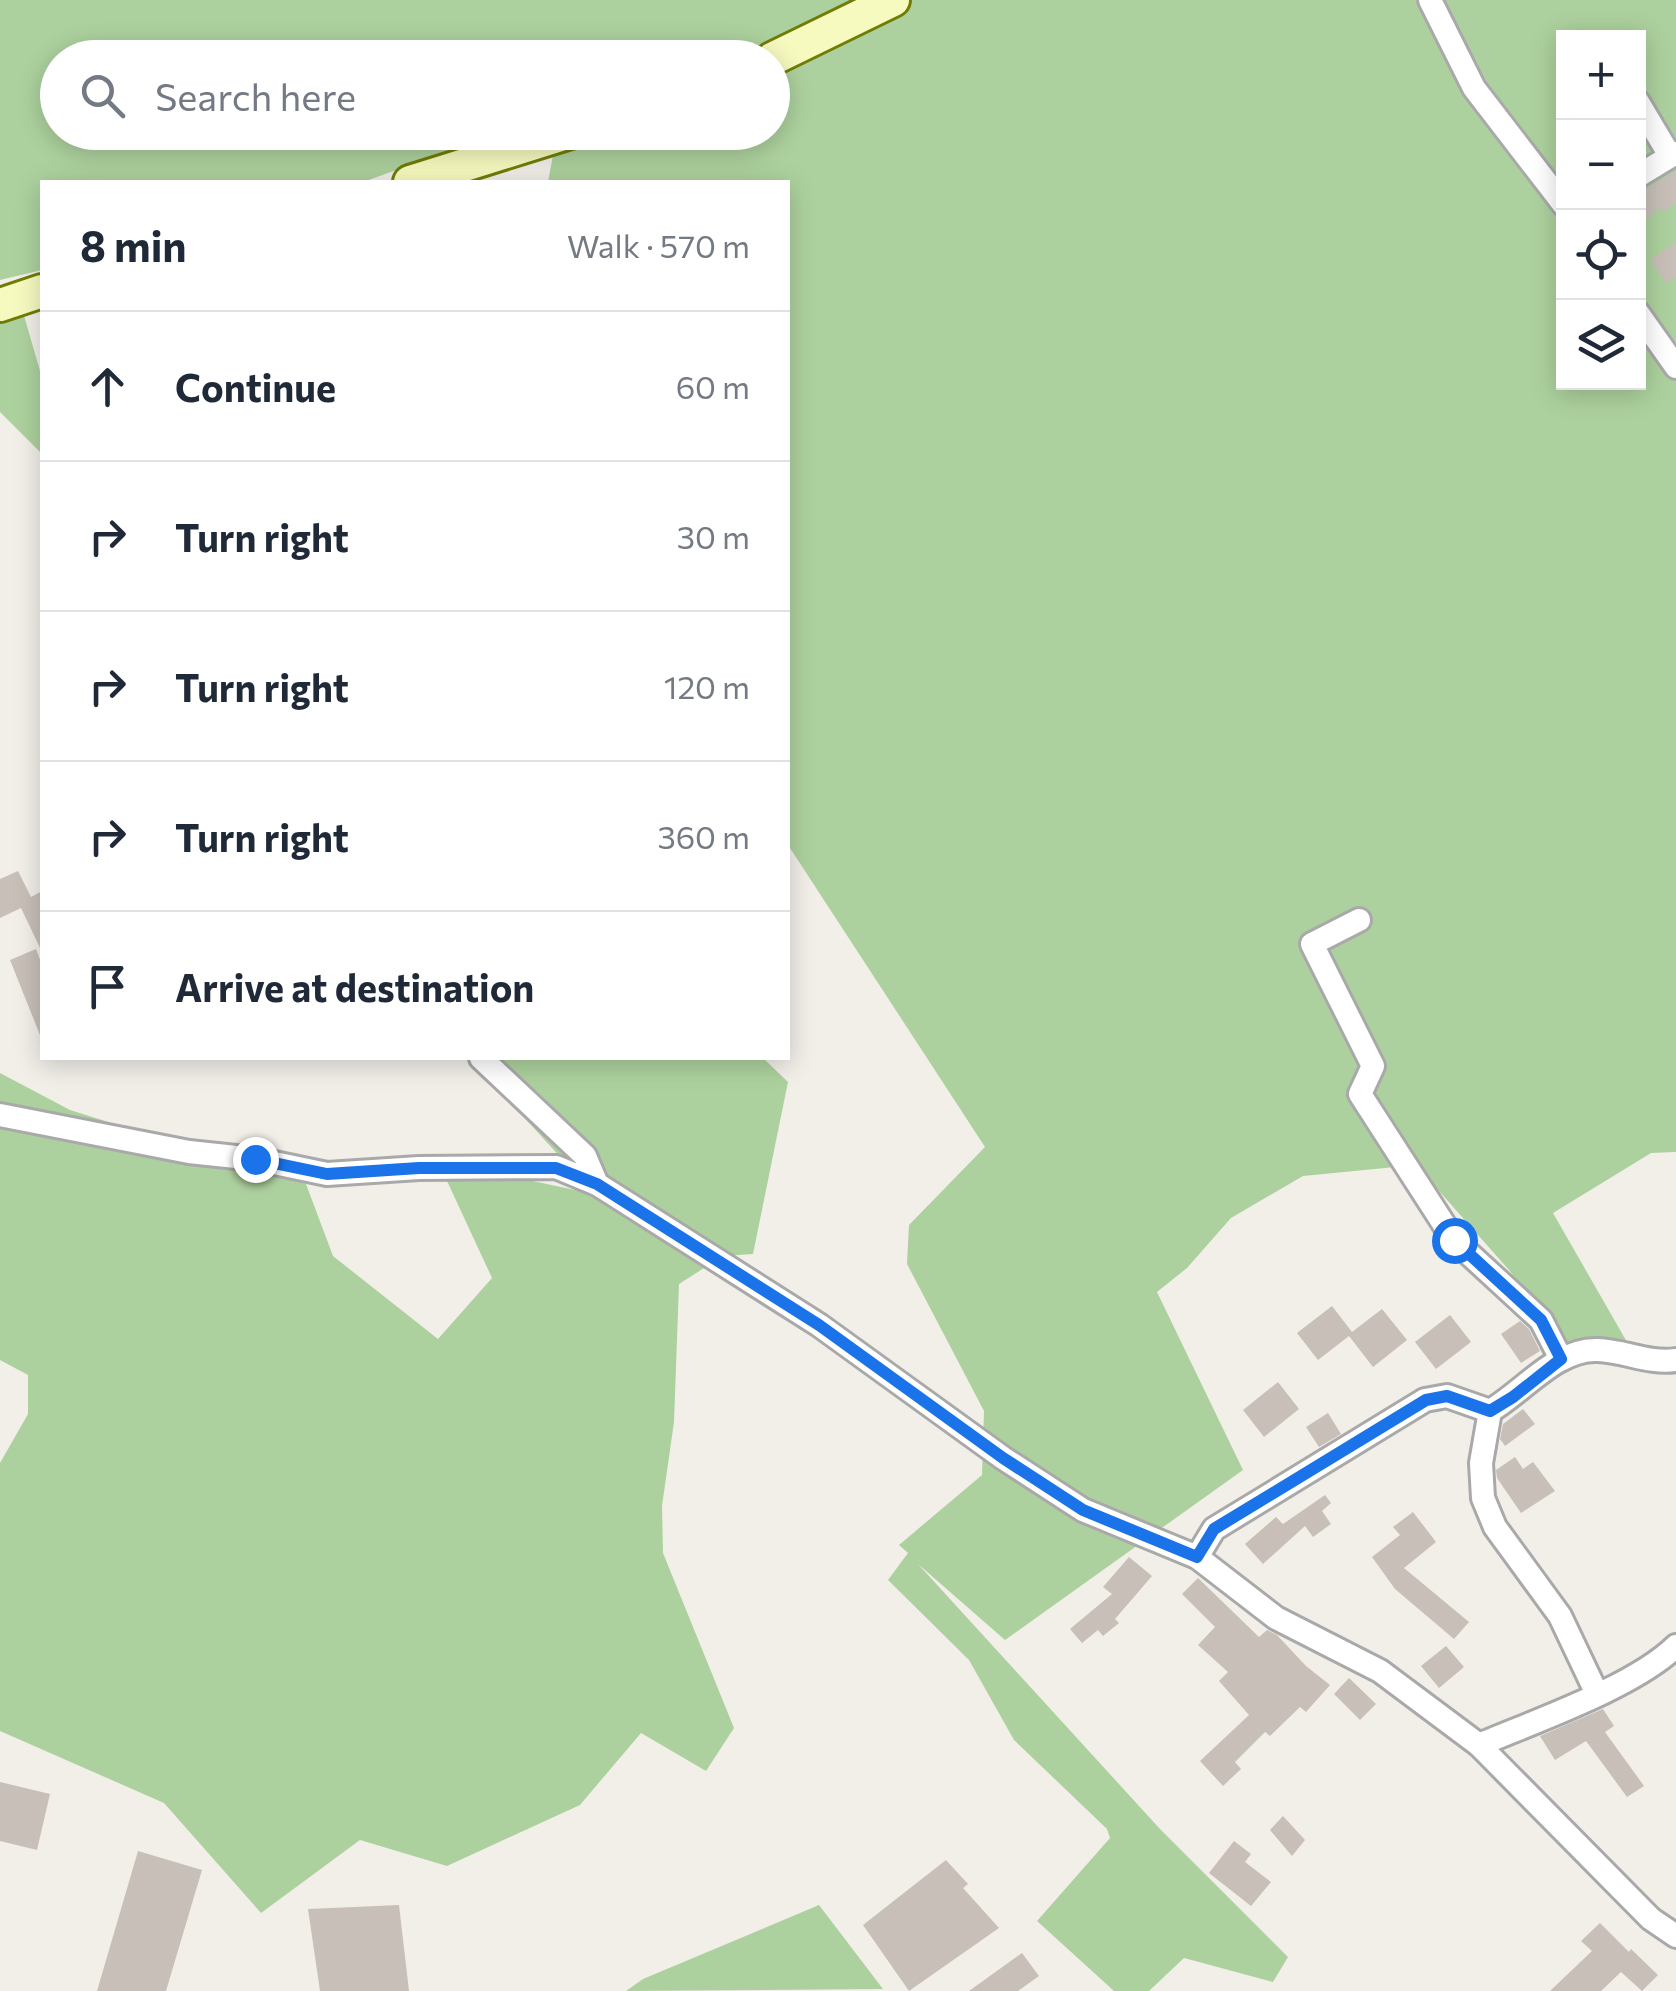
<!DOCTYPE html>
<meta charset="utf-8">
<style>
:root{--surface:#fff;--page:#f2f2f3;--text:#1f2937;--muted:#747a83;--line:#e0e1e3}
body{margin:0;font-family:Commissioner,sans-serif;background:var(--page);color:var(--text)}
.controls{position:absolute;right:30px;top:30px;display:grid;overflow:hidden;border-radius:0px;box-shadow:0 5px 25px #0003}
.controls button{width:90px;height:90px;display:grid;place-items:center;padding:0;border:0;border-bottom:2px solid var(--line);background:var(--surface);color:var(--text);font:50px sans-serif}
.stop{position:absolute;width:30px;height:30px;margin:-22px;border:8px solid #1a73e8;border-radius:50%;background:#fff}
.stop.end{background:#1a73e8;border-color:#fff;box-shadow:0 2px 10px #0008}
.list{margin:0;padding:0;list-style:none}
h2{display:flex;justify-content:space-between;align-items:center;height:130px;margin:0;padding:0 40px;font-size:42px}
h2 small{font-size:32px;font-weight:400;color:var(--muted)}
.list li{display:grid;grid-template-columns:65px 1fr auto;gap:30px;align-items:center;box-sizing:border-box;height:150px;padding:0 40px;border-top:2px solid var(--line)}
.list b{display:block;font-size:38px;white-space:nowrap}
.list em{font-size:32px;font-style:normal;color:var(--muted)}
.icon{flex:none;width:55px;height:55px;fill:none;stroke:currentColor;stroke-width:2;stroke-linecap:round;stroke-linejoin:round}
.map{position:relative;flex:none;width:1676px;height:1991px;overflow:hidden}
.search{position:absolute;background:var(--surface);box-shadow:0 5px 25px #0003;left:40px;top:40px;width:750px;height:110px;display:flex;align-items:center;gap:25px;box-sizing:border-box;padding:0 35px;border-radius:55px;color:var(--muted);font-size:38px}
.panel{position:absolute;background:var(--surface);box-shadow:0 5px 25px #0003;left:40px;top:180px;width:750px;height:880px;border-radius:0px}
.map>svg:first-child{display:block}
</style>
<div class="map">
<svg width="1676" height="1991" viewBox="0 0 1676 1991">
<rect width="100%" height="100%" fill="#f2efe9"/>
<g fill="#add19e" fill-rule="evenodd">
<path d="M 0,0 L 1676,0 L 1676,1152 L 1651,1153 L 1553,1213 L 1627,1342 L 1563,1345 L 1509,1270 L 1416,1165 L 1303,1176 L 1231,1218 L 1187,1268 L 1157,1292 L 1243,1470 L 1005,1640 L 918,1564 L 1160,1829 L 1288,1957 L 1273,1982 L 1184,1958 L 1149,1991 L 1114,1991 L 1037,1921 L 1110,1838 L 1107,1829 L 1014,1740 L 969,1660 L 888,1580 L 908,1553 L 899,1545 L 982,1475 L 984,1411 L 907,1264 L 909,1225 L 985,1147 L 788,845 L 788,182 L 548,182 L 553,155 L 502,133 L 772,132 L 772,58 L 58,58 L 58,132 L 500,133 L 363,182 L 42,182 L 42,270 L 0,280 ZM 1564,38 L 1638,38 L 1638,382 L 1564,382 Z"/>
<path d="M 23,312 L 42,378 L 42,454 L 0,412 L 0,317 Z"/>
<path d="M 470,1058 L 763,1058 L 788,1082 L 753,1254 L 723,1256 L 679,1284 L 674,1422 L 662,1506 L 663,1553 L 734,1728 L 706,1771 L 641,1733 L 580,1805 L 447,1866 L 360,1840 L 261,1913 L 164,1803 L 0,1731 L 0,1463 L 28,1414 L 28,1375 L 0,1360 L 0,1073 L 70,1110 L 306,1184 L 333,1256 L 438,1339 L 492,1278 L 447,1181 L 528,1180 L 594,1194 Z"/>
<path d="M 819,1905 L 883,1989 L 626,1991 L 643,1979 Z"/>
</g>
<g fill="#c7bfb8">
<path d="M 1676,171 L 1676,203 L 1663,212 L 1661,208 L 1638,224 L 1638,193 Z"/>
<path d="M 1676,242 L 1676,277 L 1666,283 L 1650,260 Z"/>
<path d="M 18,871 L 31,897 L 42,891 L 42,952 L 21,908 L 0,918 L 0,879 Z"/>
<path d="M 36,949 L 42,965 L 42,1040 L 10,960 Z"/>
<path d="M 1332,1306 L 1352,1332 L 1382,1309 L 1407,1340 L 1373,1367 L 1349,1336 L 1318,1360 L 1297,1333 Z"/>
<path d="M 1450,1315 L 1471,1342 L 1436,1369 L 1415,1342 Z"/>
<path d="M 1520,1321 L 1529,1329 L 1540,1351 L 1521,1363 L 1501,1334 Z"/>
<path d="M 1278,1382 L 1299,1409 L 1264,1437 L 1243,1410 Z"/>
<path d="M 1523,1409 L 1535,1424 L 1505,1446 L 1500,1439 L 1503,1424 Z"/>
<path d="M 1328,1413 L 1341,1434 L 1319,1447 L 1306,1427 Z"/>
<path d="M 1515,1457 L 1523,1469 L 1533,1462 L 1555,1491 L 1521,1513 L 1497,1478 L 1496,1470 Z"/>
<path d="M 1325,1495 L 1331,1503 L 1322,1511 L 1331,1524 L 1313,1537 L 1305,1526 L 1263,1564 L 1245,1544 L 1276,1517 L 1283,1524 Z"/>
<path d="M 1413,1512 L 1436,1542 L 1404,1568 L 1469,1622 L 1454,1639 L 1395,1589 L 1372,1557 L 1400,1535 L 1393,1527 Z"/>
<path d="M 1129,1557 L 1152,1576 L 1115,1619 L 1119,1623 L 1103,1636 L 1098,1630 L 1082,1643 L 1070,1629 L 1112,1594 L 1103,1587 Z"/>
<path d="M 1198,1578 L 1259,1637 L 1267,1630 L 1277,1635 L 1306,1666 L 1330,1685 L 1306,1712 L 1300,1707 L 1270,1736 L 1265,1732 L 1235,1762 L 1241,1769 L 1223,1786 L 1200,1761 L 1249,1715 L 1219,1681 L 1228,1672 L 1198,1645 L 1215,1627 L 1182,1594 Z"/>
<path d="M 1446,1646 L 1464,1667 L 1439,1688 L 1421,1666 Z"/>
<path d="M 1349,1678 L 1376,1704 L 1360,1720 L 1334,1694 Z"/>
<path d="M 1603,1709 L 1614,1726 L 1605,1732 L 1644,1786 L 1627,1797 L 1586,1741 L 1555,1760 L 1540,1736 Z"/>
<path d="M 0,1782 L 50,1794 L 37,1850 L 0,1841 Z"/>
<path d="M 1283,1816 L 1305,1840 L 1292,1856 L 1270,1830 Z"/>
<path d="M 1234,1841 L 1251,1854 L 1245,1862 L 1271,1882 L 1251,1906 L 1209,1873 Z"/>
<path d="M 138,1851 L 202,1870 L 166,1991 L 97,1991 Z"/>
<path d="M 946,1860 L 968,1884 L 963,1888 L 999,1928 L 909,1991 L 863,1925 Z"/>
<path d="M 399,1905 L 409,1991 L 320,1991 L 308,1909 Z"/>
<path d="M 1600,1923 L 1629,1952 L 1631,1949 L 1658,1975 L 1642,1991 L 1621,1972 L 1601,1991 L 1550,1991 L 1592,1951 L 1581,1941 Z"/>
<path d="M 1022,1953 L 1039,1976 L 1018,1991 L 969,1991 Z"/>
</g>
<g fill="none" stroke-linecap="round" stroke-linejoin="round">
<g stroke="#a9a9a9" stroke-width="28">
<g id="street">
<path d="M 1430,0 L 1474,88 L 1564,205"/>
<path d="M 1638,102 L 1670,156"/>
<path d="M 1638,176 L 1676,153"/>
<path d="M 1638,313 L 1676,367"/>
<path d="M 1359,920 L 1312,944 L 1373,1066 L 1360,1094 L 1454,1240 L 1541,1320 L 1561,1359"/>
<path d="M 481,1058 L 585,1156 L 597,1184"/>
<path d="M 0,1115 L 189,1152 L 255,1159 L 327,1174 L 419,1168 L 556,1167 L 597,1184 L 819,1325 L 1003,1458 L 1083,1510 L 1197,1557 L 1276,1618 L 1380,1671 L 1479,1745 L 1651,1919 L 1676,1936"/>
<path d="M 1490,1411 L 1481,1463 L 1483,1498 L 1495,1527 L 1560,1616 L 1597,1694"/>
<path d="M 1197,1557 L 1214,1529 L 1425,1400 L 1447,1396 L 1490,1411 C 1524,1391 1557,1348 1598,1350 C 1625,1351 1649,1364 1676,1360"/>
<path d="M 1479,1745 C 1535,1721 1634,1687 1676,1646"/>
</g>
</g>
<g stroke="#707d05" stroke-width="38">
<g id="secondary">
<path d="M 772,59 L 893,0"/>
<path d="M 410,182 L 570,132"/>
<path d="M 0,305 L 42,291"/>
</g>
</g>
<use href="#street" stroke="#fff" stroke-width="22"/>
<use href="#secondary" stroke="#f7fabf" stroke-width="32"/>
</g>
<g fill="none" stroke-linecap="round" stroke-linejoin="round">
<path stroke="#1a73e8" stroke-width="12" d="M 255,1159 L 327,1174 L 419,1168 L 556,1168 L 597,1184 L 819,1325 L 1003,1458 L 1083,1510 L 1197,1557 L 1214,1529 L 1426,1400 L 1447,1396 L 1490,1411 L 1513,1397 L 1561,1359 L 1541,1320 L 1454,1240"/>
</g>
</svg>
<div class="controls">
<button>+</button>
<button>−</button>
<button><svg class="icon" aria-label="locate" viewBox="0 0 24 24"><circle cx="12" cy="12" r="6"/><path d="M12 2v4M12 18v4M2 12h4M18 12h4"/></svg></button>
<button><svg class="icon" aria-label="layers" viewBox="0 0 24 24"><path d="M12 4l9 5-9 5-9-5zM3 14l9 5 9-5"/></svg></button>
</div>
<div class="stop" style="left:1454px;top:1240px"></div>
<div class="stop end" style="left:255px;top:1159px"></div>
<div class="search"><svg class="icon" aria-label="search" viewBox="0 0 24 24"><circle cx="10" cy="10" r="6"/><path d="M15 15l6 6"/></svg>Search here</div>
<section class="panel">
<h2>8 min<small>Walk · 570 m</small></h2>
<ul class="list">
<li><svg class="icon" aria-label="ahead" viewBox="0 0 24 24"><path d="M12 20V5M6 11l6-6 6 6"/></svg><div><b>Continue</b></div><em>60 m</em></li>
<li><svg class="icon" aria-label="right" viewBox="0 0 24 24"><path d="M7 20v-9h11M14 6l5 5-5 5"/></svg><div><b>Turn right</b></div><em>30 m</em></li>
<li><svg class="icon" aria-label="right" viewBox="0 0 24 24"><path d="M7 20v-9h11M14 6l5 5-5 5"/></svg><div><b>Turn right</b></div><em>120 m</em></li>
<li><svg class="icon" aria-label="right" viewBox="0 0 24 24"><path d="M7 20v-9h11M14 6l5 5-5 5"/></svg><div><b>Turn right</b></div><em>360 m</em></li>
<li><svg class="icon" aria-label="arrive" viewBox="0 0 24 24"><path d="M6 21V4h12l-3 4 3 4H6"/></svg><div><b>Arrive at destination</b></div></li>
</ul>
</section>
</div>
